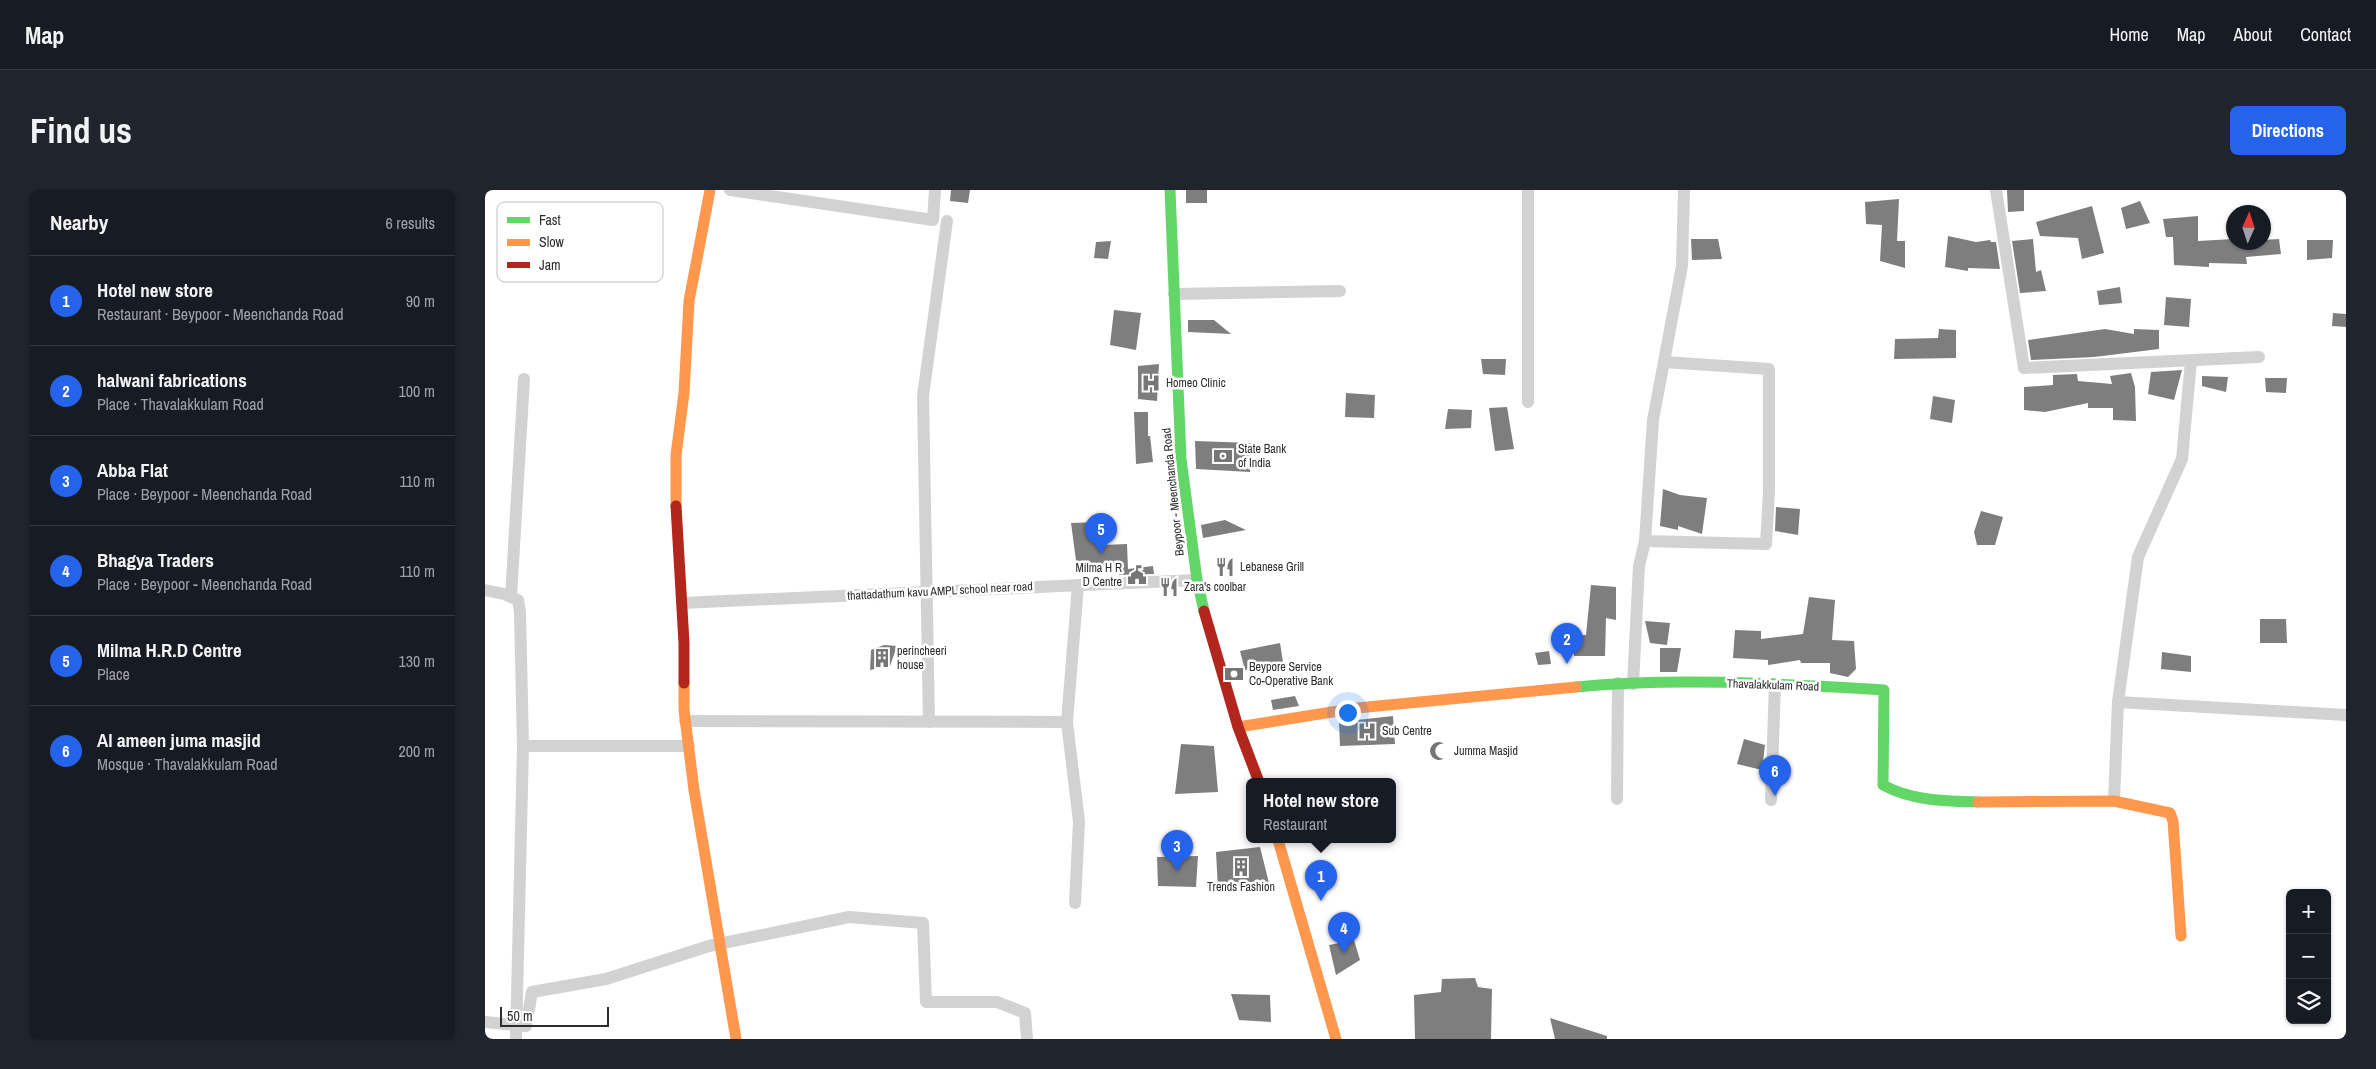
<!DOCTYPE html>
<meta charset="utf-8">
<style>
:root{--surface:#171b24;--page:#20242c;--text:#f1f3f6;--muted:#9ea1a6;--line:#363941;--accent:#2563eb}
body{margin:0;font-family:"Archivo Narrow",sans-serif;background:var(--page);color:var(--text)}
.controls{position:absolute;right:15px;bottom:15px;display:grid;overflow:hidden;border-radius:8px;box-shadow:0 1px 4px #0004}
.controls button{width:45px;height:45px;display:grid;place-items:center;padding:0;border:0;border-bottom:1px solid var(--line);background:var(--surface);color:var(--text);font:25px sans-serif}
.compass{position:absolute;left:1741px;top:15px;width:45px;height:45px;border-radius:50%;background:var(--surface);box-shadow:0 1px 4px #0004;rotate:3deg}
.scale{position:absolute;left:15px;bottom:12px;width:109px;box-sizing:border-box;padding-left:5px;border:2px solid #2d2d2d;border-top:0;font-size:14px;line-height:18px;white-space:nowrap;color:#2d2d2d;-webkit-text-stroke:4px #fff;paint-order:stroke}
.you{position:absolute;left:862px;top:522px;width:18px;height:18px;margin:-12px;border:4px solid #fff;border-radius:50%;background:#1a73e8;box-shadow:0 0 0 8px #1a73e833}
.badge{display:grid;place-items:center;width:32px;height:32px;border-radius:50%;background:var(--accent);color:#fff;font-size:16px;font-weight:700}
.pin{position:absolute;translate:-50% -41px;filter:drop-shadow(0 1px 2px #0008)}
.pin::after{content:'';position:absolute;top:26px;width:18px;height:15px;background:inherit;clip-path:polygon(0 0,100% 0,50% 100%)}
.popup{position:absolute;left:761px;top:588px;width:150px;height:65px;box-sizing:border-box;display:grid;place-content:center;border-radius:8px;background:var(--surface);filter:drop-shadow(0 1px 4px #0005);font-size:16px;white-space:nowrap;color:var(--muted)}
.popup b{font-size:19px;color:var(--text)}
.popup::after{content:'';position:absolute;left:50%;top:100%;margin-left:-10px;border:10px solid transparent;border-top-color:var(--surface)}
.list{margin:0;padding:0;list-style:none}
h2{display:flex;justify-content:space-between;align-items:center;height:65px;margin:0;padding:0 20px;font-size:21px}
h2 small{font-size:16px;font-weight:400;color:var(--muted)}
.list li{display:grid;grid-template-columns:32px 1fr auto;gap:15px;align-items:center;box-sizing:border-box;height:90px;padding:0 20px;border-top:1px solid var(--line)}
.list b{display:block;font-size:19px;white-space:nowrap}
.list p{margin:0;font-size:16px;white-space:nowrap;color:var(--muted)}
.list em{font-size:16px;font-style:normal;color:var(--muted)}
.icon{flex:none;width:28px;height:28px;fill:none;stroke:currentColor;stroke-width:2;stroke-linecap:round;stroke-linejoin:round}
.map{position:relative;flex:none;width:1861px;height:849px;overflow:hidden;border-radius:8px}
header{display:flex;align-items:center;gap:30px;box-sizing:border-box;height:70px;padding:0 25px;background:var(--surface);border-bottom:1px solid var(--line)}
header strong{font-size:24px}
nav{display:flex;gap:28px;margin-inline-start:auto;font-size:18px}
.intro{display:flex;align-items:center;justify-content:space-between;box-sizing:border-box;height:120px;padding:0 30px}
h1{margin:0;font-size:35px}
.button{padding:12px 22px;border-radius:8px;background:var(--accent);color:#fff;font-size:18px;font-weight:700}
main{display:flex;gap:30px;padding:0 30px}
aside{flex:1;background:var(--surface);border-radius:8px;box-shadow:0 1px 4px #0004}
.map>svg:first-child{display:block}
</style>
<header>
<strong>Map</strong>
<nav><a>Home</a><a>Map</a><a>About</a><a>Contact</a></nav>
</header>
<div class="intro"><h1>Find us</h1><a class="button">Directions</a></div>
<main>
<aside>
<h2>Nearby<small>6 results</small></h2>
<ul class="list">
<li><span class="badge">1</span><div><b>Hotel new store</b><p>Restaurant · Beypoor - Meenchanda Road</p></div><em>90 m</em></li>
<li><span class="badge">2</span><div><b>halwani fabrications</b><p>Place · Thavalakkulam Road</p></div><em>100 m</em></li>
<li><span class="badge">3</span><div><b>Abba Flat</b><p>Place · Beypoor - Meenchanda Road</p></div><em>110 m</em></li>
<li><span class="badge">4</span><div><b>Bhagya Traders</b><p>Place · Beypoor - Meenchanda Road</p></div><em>110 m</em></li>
<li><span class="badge">5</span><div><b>Milma H.R.D Centre</b><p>Place</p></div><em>130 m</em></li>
<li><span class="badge">6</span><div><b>Al ameen juma masjid</b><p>Mosque · Thavalakkulam Road</p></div><em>200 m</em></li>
</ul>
</aside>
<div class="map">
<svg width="1861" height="849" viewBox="0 0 1861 849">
<rect width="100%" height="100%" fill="#fff"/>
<g fill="#7e7e7e">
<path d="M 466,0 L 485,0 L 483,13 L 465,11 Z"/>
<rect x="701" y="0" width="21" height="13"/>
<path d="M 1522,0 L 1539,0 L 1539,21 L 1523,22 Z"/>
<path d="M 1414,9 L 1412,51 L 1420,51 L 1420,78 L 1395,71 L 1397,35 L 1381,34 L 1380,12 Z"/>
<path d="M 1655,11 L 1665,33 L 1641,39 L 1636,18 Z"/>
<path d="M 1607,16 L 1619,63 L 1597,69 L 1593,48 L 1555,46 L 1551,32 Z"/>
<path d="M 1713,26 L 1713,51 L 1748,49 L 1748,52 L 1778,52 L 1778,50 L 1794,49 L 1796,64 L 1761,67 L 1762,74 L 1724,73 L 1724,77 L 1689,75 L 1688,47 L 1681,47 L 1678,29 Z"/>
<path d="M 1463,46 L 1491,52 L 1505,50 L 1506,52 L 1511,52 L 1515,79 L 1483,78 L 1483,81 L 1460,77 Z"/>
<path d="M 1206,49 L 1233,49 L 1237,69 L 1207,70 Z"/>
<path d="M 1548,49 L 1551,82 L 1556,80 L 1561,101 L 1535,103 L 1527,51 Z"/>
<path d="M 1822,50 L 1848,50 L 1847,68 L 1822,70 Z"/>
<path d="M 626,51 L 623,69 L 609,68 L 611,52 Z"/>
<path d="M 1635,97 L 1637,113 L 1614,115 L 1612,101 Z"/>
<path d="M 1681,107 L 1706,109 L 1704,137 L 1679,135 Z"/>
<path d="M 629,120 L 656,123 L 651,160 L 625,155 Z"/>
<path d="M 1848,123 L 1861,124 L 1861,137 L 1847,136 Z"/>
<path d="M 703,130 L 729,130 L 746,144 L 703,142 Z"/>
<path d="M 1454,139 L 1471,140 L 1471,168 L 1409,169 L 1410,149 L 1453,148 Z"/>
<path d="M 1620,139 L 1649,144 L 1649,139 L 1674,140 L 1674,159 L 1609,167 L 1546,170 L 1543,150 Z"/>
<path d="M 996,169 L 1021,169 L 1020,185 L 998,184 Z"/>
<path d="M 674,174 L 672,211 L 653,209 L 653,176 Z"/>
<path d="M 1697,180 L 1689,210 L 1663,204 L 1666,182 Z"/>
<path d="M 1646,183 L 1650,197 L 1651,231 L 1628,230 L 1628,218 L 1603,218 L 1603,213 L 1560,222 L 1539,220 L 1539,197 L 1568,195 L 1568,185 L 1592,184 L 1593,191 L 1627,194 L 1625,186 Z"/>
<path d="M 1717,186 L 1743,187 L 1741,202 L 1717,196 Z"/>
<path d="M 1780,188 L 1802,188 L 1801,203 L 1781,202 Z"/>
<path d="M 861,203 L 890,205 L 889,228 L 860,227 Z"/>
<path d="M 1448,206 L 1470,210 L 1467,233 L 1445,229 Z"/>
<path d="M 1022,217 L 1029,259 L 1010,261 L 1004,218 Z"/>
<path d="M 963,219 L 987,220 L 986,238 L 960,239 Z"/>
<path d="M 649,222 L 663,222 L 663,246 L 665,246 L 668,272 L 651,274 Z"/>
<path d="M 710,251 L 767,253 L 765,282 L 711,279 Z"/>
<path d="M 1178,299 L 1195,305 L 1222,308 L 1217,344 L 1193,336 L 1193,340 L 1175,336 Z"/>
<path d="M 1291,317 L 1315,319 L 1313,345 L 1290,341 Z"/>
<path d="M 1496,321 L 1518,327 L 1510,355 L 1492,355 L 1489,342 Z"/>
<path d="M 740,330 L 761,340 L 718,348 L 716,335 Z"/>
<path d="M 615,332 L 618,355 L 642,354 L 643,379 L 668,376 L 669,384 L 634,385 L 632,374 L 592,378 L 586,333 Z"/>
<path d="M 1106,395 L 1131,397 L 1131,430 L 1121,428 L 1120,466 L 1089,466 L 1089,445 L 1101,445 Z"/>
<path d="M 1324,407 L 1350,410 L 1347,450 L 1369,451 L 1371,479 L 1363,487 L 1345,483 L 1345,473 L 1316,473 L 1315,470 L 1283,475 L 1283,470 L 1248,468 L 1250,440 L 1276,441 L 1276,449 L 1318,444 Z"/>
<path d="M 1775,429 L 1801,429 L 1802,453 L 1775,453 Z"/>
<path d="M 1160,431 L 1185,433 L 1182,455 L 1165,453 Z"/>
<path d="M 795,453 L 798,472 L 760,480 L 755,461 Z"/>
<path d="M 399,455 L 412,456 L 405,476 L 385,480 L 386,460 Z"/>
<path d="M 1175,458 L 1196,458 L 1192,482 L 1175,482 Z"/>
<path d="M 1064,461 L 1066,474 L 1053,475 L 1050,463 Z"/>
<path d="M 1677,462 L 1706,466 L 1706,482 L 1676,479 Z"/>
<path d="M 810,506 L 814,516 L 788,520 L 786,510 Z"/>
<path d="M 908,526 L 910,554 L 855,556 L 854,532 Z"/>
<path d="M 1259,549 L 1280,555 L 1277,580 L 1252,574 Z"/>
<path d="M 696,554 L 729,556 L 733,602 L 690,604 Z"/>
<path d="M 775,657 L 784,693 L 733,699 L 731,662 Z"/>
<path d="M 713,666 L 711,697 L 673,696 L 672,667 Z"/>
<path d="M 869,750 L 875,770 L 851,785 L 844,755 Z"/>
<path d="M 990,788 L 993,797 L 1007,799 L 1006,849 L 930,849 L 929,805 L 956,802 L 957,789 Z"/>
<path d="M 746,804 L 785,805 L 786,832 L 754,830 Z"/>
<path d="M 1065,828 L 1122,846 L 1122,849 L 1070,849 Z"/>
</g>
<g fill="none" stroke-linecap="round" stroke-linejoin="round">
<g stroke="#d2d2d2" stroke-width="12">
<path d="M 245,0 L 448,30 L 450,0"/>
<path d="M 1043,0 L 1043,212"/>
<path d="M 1511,0 L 1539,178 L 1774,167"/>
<path d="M 689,104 L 855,101"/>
<path d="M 1160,351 L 1281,354 L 1284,302 L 1284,179 L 1179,172"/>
<path d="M 0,400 L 19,404 L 33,410 L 35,422 L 38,556 L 204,556"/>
<path d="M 26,407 L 39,189"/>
<path d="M 197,413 L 712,390"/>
<path d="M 1148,494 L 1154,376 L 1160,351 L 1168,230 L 1197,76 L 1199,0"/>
<path d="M 1633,512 L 1861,525"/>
<path d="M 200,531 L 582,532"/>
<path d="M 444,532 L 438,206 L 462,31"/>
<path d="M 1132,609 L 1133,493"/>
<path d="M 1286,610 L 1290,494"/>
<path d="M 1629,611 L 1633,512 L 1653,367 L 1697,269 L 1706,171"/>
<path d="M 590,713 L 594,632 L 582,532 L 593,395"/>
<path d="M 0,832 L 41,836 L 47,802 L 121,789 L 224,756 L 364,727 L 438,733 L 441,812 L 512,812 L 540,823 L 542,849"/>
<path d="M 31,849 L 38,556"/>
</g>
<g stroke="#63d668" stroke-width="11">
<path d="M 685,0 L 696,269 L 712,390 L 719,421"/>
<path d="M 1091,497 C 1193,487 1297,494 1399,500 L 1398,595 C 1427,611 1461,611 1493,612"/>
</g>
<g stroke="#ff974d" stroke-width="11">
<path d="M 191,316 L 191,265 L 199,203 L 204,111 L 225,0"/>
<path d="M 199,493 L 199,520 L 209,600 L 251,849"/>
<path d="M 753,537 L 872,518 L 1091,497"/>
<path d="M 1493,612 L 1629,611 L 1685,623 L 1688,631 L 1696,746"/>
<path d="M 793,650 L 851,849"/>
</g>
<g stroke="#b3261e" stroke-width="11">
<path d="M 191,316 L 199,453 L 199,493"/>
<path d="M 719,421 L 753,537 L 774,592"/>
</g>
</g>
<defs>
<g id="hospital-bare" transform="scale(1.5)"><path d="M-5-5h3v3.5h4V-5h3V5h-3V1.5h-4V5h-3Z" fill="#767676" stroke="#fff" stroke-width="2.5" paint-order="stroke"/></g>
<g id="bank-bare" transform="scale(1.5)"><path d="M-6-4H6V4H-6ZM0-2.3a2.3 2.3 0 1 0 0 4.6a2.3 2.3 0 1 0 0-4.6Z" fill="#767676" stroke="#fff" stroke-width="2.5" paint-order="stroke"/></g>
<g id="restaurant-bare" transform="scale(1.5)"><path d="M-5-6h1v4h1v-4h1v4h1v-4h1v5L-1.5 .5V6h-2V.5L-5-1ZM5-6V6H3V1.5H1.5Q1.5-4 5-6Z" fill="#767676" stroke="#fff" stroke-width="2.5" paint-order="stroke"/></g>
<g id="civic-bare" transform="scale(1.5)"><path d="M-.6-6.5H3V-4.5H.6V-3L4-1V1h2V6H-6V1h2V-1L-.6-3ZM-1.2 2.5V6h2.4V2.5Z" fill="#767676" stroke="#fff" stroke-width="2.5" paint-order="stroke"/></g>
<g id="building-bare" transform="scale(1.5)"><path d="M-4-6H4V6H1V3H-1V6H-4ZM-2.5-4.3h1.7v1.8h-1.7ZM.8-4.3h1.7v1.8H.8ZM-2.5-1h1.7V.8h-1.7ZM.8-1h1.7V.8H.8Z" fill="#767676" stroke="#fff" stroke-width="2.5" paint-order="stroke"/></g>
<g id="mosque-bare" transform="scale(1.5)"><path d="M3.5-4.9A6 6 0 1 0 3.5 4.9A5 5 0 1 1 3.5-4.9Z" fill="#767676" stroke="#fff" stroke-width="2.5" paint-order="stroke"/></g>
</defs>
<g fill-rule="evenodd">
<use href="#hospital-bare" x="666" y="193"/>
<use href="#bank-bare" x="738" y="266"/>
<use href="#restaurant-bare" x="740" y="377"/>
<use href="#civic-bare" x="652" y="385"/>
<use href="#restaurant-bare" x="684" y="397"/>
<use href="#building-bare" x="397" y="468"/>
<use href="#bank-bare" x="749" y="484"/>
<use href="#hospital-bare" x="882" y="541"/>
<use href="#mosque-bare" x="954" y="561"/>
<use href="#building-bare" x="756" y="677"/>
</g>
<g text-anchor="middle" stroke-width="5" stroke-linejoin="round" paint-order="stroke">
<g font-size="12" fill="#2d2d2d" stroke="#fff" text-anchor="start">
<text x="681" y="197">Homeo Clinic</text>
<text x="753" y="263">State Bank<tspan x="753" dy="14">of India</tspan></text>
<text x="755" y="381">Lebanese Grill</text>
<text x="637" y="382" text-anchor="end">Milma H R<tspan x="637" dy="14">D Centre</tspan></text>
<text x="699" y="401">Zara's coolbar</text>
<text x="412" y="465">perincheeri<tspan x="412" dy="14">house</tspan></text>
<text x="764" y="481">Beypore Service<tspan x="764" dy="14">Co-Operative Bank</tspan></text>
<text x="897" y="545">Sub Centre</text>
<text x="969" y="565">Jumma Masjid</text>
<text x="756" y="701" text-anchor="middle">Trends Fashion</text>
</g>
<g font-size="12" fill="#2d2d2d" stroke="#fff">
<text transform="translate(688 302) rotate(-96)" y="4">Beypoor - Meenchanda Road</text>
<text transform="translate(455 401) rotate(-3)" y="4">thattadathum kavu AMPL school near road</text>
<text transform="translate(1288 495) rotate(2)" y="4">Thavalakkulam Road</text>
</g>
</g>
<rect x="12" y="12" width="166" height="80" rx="8" fill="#fff" stroke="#c0c0c0" stroke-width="1"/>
<rect x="22" y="27" width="23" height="6" fill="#63d668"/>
<rect x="22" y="49" width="23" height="7" fill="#ff974d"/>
<rect x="22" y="72" width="23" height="6" fill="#b3261e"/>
<g font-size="14" fill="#2d2d2d">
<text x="54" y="35">Fast</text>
<text x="54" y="57">Slow</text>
<text x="54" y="80">Jam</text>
</g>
</svg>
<div class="controls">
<button>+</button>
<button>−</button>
<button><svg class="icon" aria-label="layers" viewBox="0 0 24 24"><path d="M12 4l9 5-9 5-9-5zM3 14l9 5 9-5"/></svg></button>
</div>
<svg class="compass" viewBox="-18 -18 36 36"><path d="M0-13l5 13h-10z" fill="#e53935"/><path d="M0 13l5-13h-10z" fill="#9ea1a6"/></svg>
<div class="scale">50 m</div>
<div class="you"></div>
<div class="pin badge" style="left:836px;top:711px">1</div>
<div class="popup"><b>Hotel new store</b>Restaurant</div>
<div class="pin badge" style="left:1082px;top:474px">2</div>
<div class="pin badge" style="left:692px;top:681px">3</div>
<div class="pin badge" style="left:859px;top:763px">4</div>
<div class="pin badge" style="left:616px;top:364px">5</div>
<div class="pin badge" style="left:1290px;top:606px">6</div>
</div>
</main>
